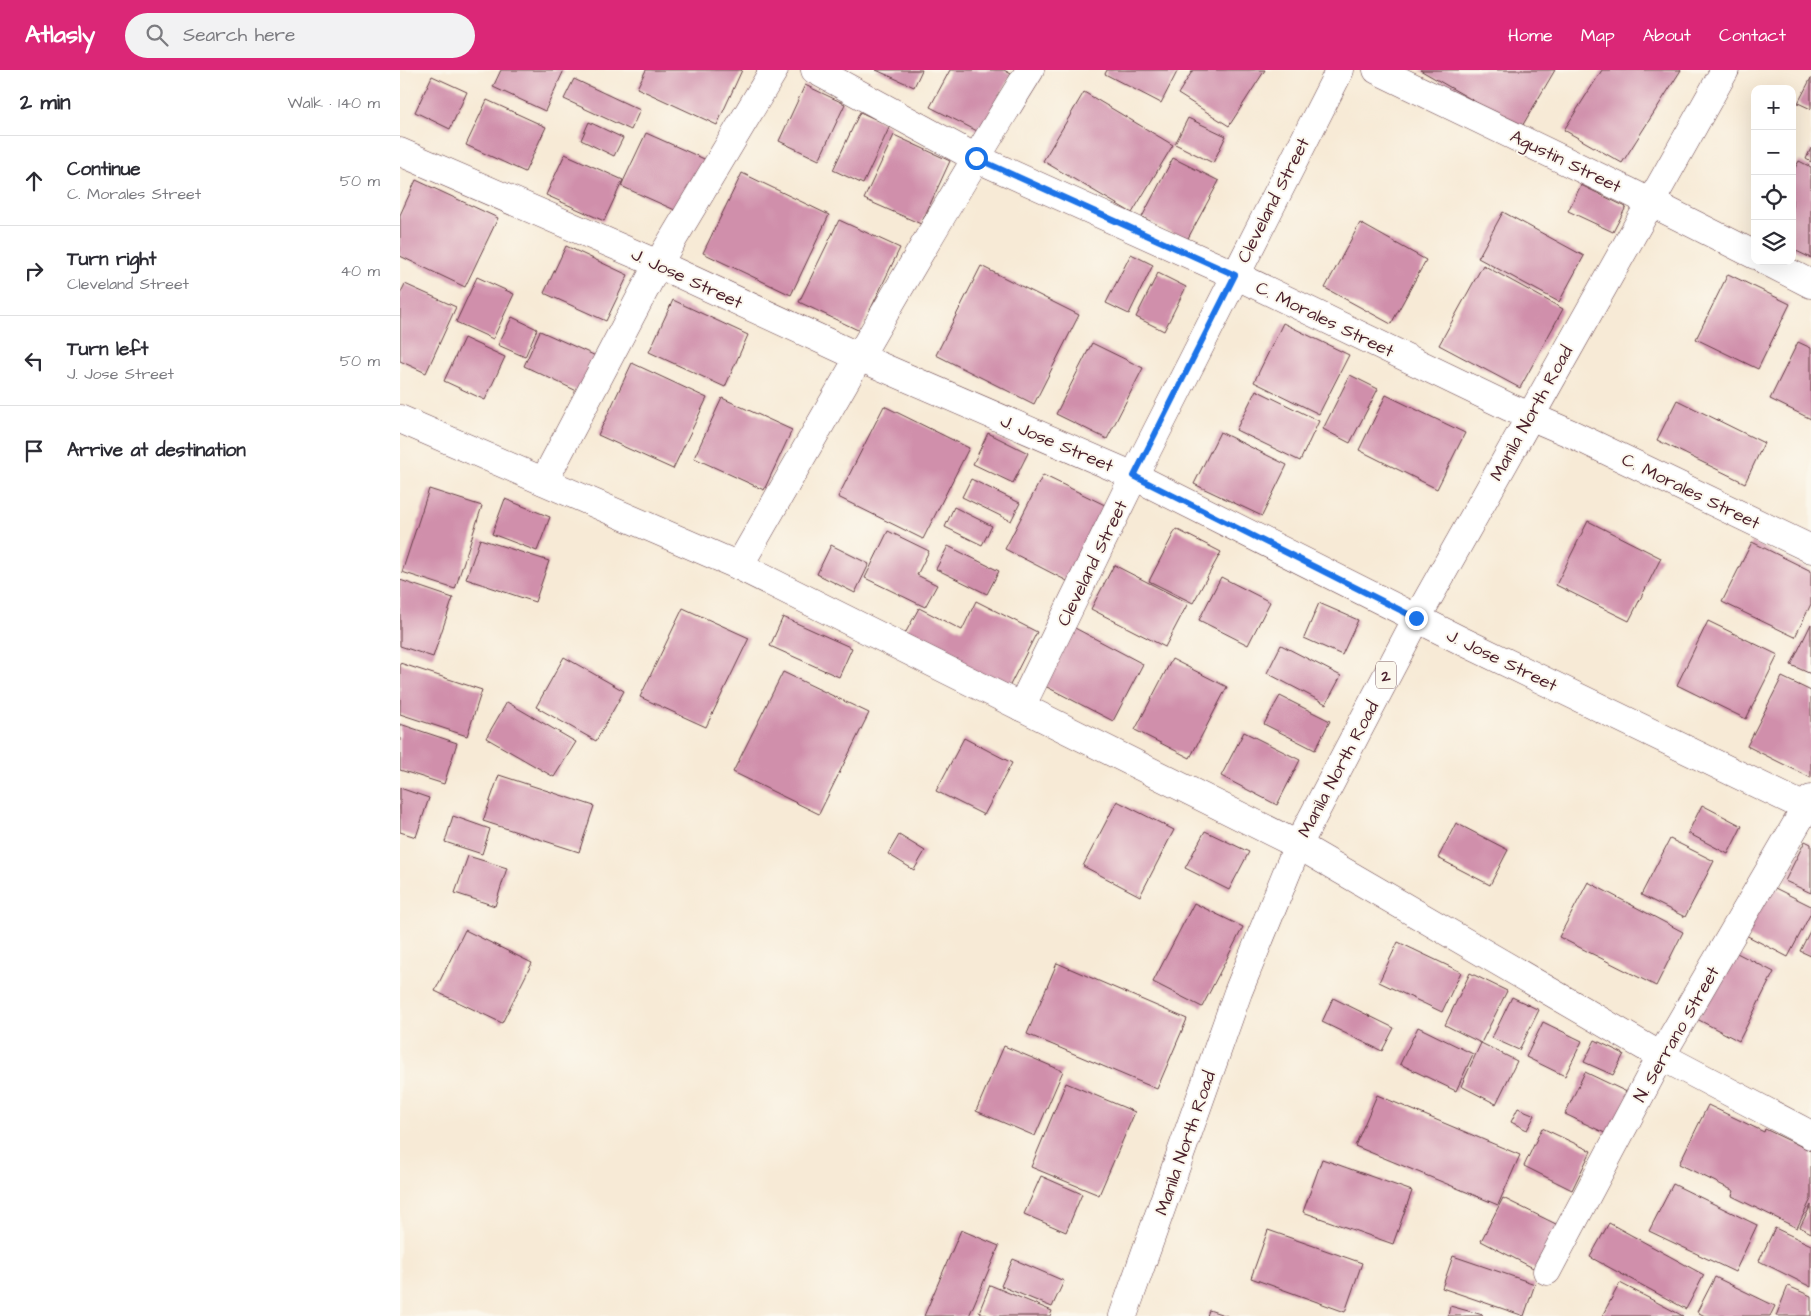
<!DOCTYPE html>
<meta charset="utf-8">
<style>
:root{--surface:#fff;--page:#f2f2f3;--text:#2b2b33;--muted:#7c7c81;--line:#e1e1e2;--accent:#db2777}
body{margin:0;font-family:"Architects Daughter",sans-serif;background:var(--page);color:var(--text)}
.controls{position:absolute;right:15px;top:15px;display:grid;overflow:hidden;border-radius:10px;box-shadow:0 5px 20px #0002}
.controls button{width:45px;height:45px;display:grid;place-items:center;padding:0;border:0;border-bottom:1px solid var(--line);background:var(--surface);color:var(--text);font:25px sans-serif}
.stop{position:absolute;width:15px;height:15px;margin:-11px;border:4px solid #1a73e8;border-radius:50%;background:#fff}
.stop.end{background:#1a73e8;border-color:#fff;box-shadow:0 1px 5px #0008}
.list{margin:0;padding:0;list-style:none}
h2{display:flex;justify-content:space-between;align-items:center;height:65px;margin:0;padding:0 20px;font-size:21px}
h2 small{font-size:16px;font-weight:400;color:var(--muted)}
.list li{display:grid;grid-template-columns:32px 1fr auto;gap:15px;align-items:center;box-sizing:border-box;height:90px;padding:0 20px;border-top:1px solid var(--line)}
.list b{display:block;font-size:19px;white-space:nowrap}
.list p{margin:0;font-size:16px;white-space:nowrap;color:var(--muted)}
.list em{font-size:16px;font-style:normal;color:var(--muted)}
.icon{flex:none;width:28px;height:28px;fill:none;stroke:currentColor;stroke-width:2;stroke-linecap:round;stroke-linejoin:round}
.map{position:relative;flex:none;width:1411px;height:1246px;overflow:hidden}
header{display:flex;align-items:center;gap:30px;box-sizing:border-box;height:70px;padding:0 25px;background:var(--accent);color:#fff}
header strong{font-size:24px}
nav{display:flex;gap:28px;margin-inline-start:auto;font-size:18px}
.search{width:350px;height:45px;background:var(--page);display:flex;align-items:center;gap:12px;box-sizing:border-box;padding:0 18px;border-radius:28px;color:var(--muted);font-size:19px}
main{display:flex}
aside{flex:1;background:var(--surface)}
.map>svg:first-child{display:block}
</style>
<header>
<strong>Atlasly</strong>
<div class="search"><svg class="icon" aria-label="search" viewBox="0 0 24 24"><circle cx="10" cy="10" r="6"/><path d="M15 15l6 6"/></svg>Search here</div>
<nav><a>Home</a><a>Map</a><a>About</a><a>Contact</a></nav>
</header>
<main>
<aside>
<h2>2 min<small>Walk · 140 m</small></h2>
<ul class="list">
<li><svg class="icon" aria-label="ahead" viewBox="0 0 24 24"><path d="M12 20V5M6 11l6-6 6 6"/></svg><div><b>Continue</b><p>C. Morales Street</p></div><em>50 m</em></li>
<li><svg class="icon" aria-label="right" viewBox="0 0 24 24"><path d="M7 20v-9h11M14 6l5 5-5 5"/></svg><div><b>Turn right</b><p>Cleveland Street</p></div><em>40 m</em></li>
<li><svg class="icon" aria-label="left" viewBox="0 0 24 24"><path d="M17 20v-9H6M10 6l-5 5 5 5"/></svg><div><b>Turn left</b><p>J. Jose Street</p></div><em>50 m</em></li>
<li><svg class="icon" aria-label="arrive" viewBox="0 0 24 24"><path d="M6 21V4h12l-3 4 3 4H6"/></svg><div><b>Arrive at destination</b></div></li>
</ul>
</aside>
<div class="map">
<svg width="1411" height="1246" viewBox="0 0 1411 1246">
<rect width="100%" height="100%" fill="#fbf7ec"/>
<filter id="ink" filterUnits="userSpaceOnUse"><feTurbulence type="fractalNoise" baseFrequency=".02" numOctaves="2"/><feDisplacementMap in="SourceGraphic" scale="10" xChannelSelector="R" yChannelSelector="G"/><feConvolveMatrix kernelMatrix="1 2 1 2 8 2 1 2 1" color-interpolation-filters="sRGB"/></filter>
<filter id="wash" filterUnits="userSpaceOnUse"><feTurbulence type="fractalNoise" baseFrequency=".0096" numOctaves="4" result="noise"/><feDisplacementMap in="SourceGraphic" scale="20" xChannelSelector="R" yChannelSelector="G"/><feGaussianBlur stdDeviation="1.12" result="paint"/><feColorMatrix in="noise" values="0 0 0 0 0 0 0 0 0 0 0 0 0 0 0 0 0 1.4 0 .05"/><feComposite in="paint" operator="in"/></filter>
<g filter="url(#wash)">
<rect width="100%" height="100%" fill="#f7ead6"/>
<g id="blocks">
<g fill="#d08fab">
<path d="M 101,0 L 164,0 L 145,41 L 93,17 Z"/>
<path d="M 246,0 L 342,0 L 317,55 L 237,18 Z"/>
<path d="M 476,0 L 522,0 L 514,17 Z"/>
<path d="M 550,0 L 604,0 L 611,4 L 581,63 L 530,37 Z"/>
<path d="M 707,0 L 778,0 L 761,33 L 705,4 Z"/>
<path d="M 793,0 L 865,0 L 829,56 L 778,24 Z"/>
<path d="M 1020,0 L 1155,0 L 1121,58 Z"/>
<path d="M 1202,0 L 1281,0 L 1222,93 L 1164,60 Z"/>
<path d="M 32,6 L 67,22 L 50,59 L 15,42 Z"/>
<path d="M 1411,8 L 1411,39 L 1398,33 Z"/>
<path d="M 174,9 L 240,40 L 231,60 L 164,29 Z"/>
<path d="M 405,15 L 445,34 L 419,90 L 379,71 Z"/>
<path d="M 684,22 L 773,75 L 732,143 L 643,91 Z"/>
<path d="M 87,30 L 146,57 L 125,102 L 66,75 Z"/>
<path d="M 460,42 L 490,56 L 463,114 L 433,100 Z"/>
<path d="M 788,48 L 826,66 L 813,93 L 775,74 Z"/>
<path d="M 189,52 L 223,68 L 214,86 L 181,70 Z"/>
<path d="M 246,63 L 311,92 L 286,145 L 221,116 Z"/>
<path d="M 494,65 L 550,91 L 521,154 L 464,129 Z"/>
<path d="M 1411,78 L 1411,92 L 1406,89 Z"/>
<path d="M 165,84 L 223,110 L 204,151 L 146,125 Z"/>
<path d="M 773,88 L 819,111 L 787,170 L 742,147 Z"/>
<path d="M 1399,91 L 1411,97 L 1411,188 L 1392,179 L 1392,103 Z"/>
<path d="M 342,103 L 429,145 L 391,225 L 303,183 Z"/>
<path d="M 16,110 L 98,148 L 65,217 L 0,186 L 0,145 Z"/>
<path d="M 1181,115 L 1226,137 L 1213,162 L 1168,141 Z"/>
<path d="M 1103,142 L 1184,186 L 1159,232 L 1078,188 Z"/>
<path d="M 439,150 L 500,178 L 460,261 L 399,232 Z"/>
<path d="M 960,153 L 1026,190 L 991,254 L 925,218 Z"/>
<path d="M 166,176 L 228,205 L 206,251 L 144,223 Z"/>
<path d="M 731,184 L 753,195 L 729,244 L 706,233 Z"/>
<path d="M 1083,195 L 1163,239 L 1120,318 L 1039,275 Z"/>
<path d="M 581,196 L 679,245 L 634,334 L 536,285 Z"/>
<path d="M 758,203 L 786,217 L 764,261 L 736,247 Z"/>
<path d="M 1328,204 L 1390,234 L 1358,299 L 1296,269 Z"/>
<path d="M 77,207 L 114,224 L 93,269 L 56,252 Z"/>
<path d="M 5,214 L 56,237 L 26,303 L 0,291 L 0,224 Z"/>
<path d="M 273,230 L 348,265 L 325,317 L 249,282 Z"/>
<path d="M 112,247 L 137,259 L 125,287 L 98,275 Z"/>
<path d="M 883,253 L 949,285 L 919,344 L 854,312 Z"/>
<path d="M 140,261 L 196,286 L 179,322 L 124,296 Z"/>
<path d="M 64,268 L 105,287 L 85,330 L 44,311 Z"/>
<path d="M 1398,272 L 1411,278 L 1411,349 L 1370,329 Z"/>
<path d="M 692,273 L 743,298 L 707,369 L 656,344 Z"/>
<path d="M 232,293 L 307,328 L 273,399 L 198,365 Z"/>
<path d="M 950,305 L 978,319 L 950,373 L 923,359 Z"/>
<path d="M 856,320 L 919,351 L 900,391 L 836,360 Z"/>
<path d="M 986,325 L 1065,363 L 1037,419 L 959,380 Z"/>
<path d="M 322,328 L 392,360 L 364,420 L 294,388 Z"/>
<path d="M 1277,330 L 1364,373 L 1345,413 L 1257,370 Z"/>
<path d="M 484,336 L 569,378 L 523,469 L 438,427 Z"/>
<path d="M 820,362 L 887,395 L 862,446 L 794,414 Z"/>
<path d="M 588,363 L 628,383 L 613,413 L 573,394 Z"/>
<path d="M 643,405 L 711,438 L 673,514 L 605,479 Z"/>
<path d="M 571,409 L 620,433 L 611,451 L 562,427 Z"/>
<path d="M 29,419 L 82,436 L 55,519 L 2,502 Z"/>
<path d="M 105,429 L 150,447 L 137,481 L 92,464 Z"/>
<path d="M 554,437 L 592,456 L 582,475 L 545,457 Z"/>
<path d="M 1188,451 L 1261,488 L 1229,551 L 1156,515 Z"/>
<path d="M 776,459 L 821,482 L 793,533 L 749,511 Z"/>
<path d="M 488,461 L 529,481 L 517,505 L 537,515 L 525,537 L 465,508 Z"/>
<path d="M 80,469 L 149,491 L 135,532 L 66,509 Z"/>
<path d="M 1352,472 L 1411,501 L 1411,534 L 1395,567 L 1322,532 Z"/>
<path d="M 431,475 L 469,494 L 455,523 L 417,504 Z"/>
<path d="M 548,476 L 599,501 L 587,524 L 536,499 Z"/>
<path d="M 714,495 L 788,533 L 765,577 L 691,539 Z"/>
<path d="M 821,507 L 870,532 L 848,575 L 799,550 Z"/>
<path d="M 0,510 L 53,528 L 33,587 L 0,576 Z"/>
<path d="M 576,531 L 637,562 L 606,623 L 501,571 L 519,538 L 562,560 Z"/>
<path d="M 919,533 L 958,550 L 942,585 L 904,568 Z"/>
<path d="M 283,538 L 349,568 L 306,657 L 240,627 Z"/>
<path d="M 383,547 L 452,578 L 439,607 L 370,576 Z"/>
<path d="M 1308,551 L 1378,585 L 1346,649 L 1277,615 Z"/>
<path d="M 1411,554 L 1411,604 L 1391,595 Z"/>
<path d="M 673,557 L 743,594 L 713,651 L 643,615 Z"/>
<path d="M 881,575 L 941,606 L 926,634 L 867,603 Z"/>
<path d="M 164,587 L 224,621 L 196,671 L 136,637 Z"/>
<path d="M 772,589 L 827,617 L 790,688 L 735,660 Z"/>
<path d="M 0,593 L 82,620 L 67,666 L 0,644 Z"/>
<path d="M 383,602 L 469,643 L 419,744 L 333,702 Z"/>
<path d="M 1382,607 L 1411,621 L 1411,708 L 1347,676 Z"/>
<path d="M 880,626 L 930,651 L 915,680 L 864,654 Z"/>
<path d="M 107,632 L 176,672 L 154,707 L 86,668 Z"/>
<path d="M 0,654 L 57,673 L 44,714 L 0,700 Z"/>
<path d="M 844,662 L 900,690 L 877,735 L 821,706 Z"/>
<path d="M 564,668 L 612,693 L 584,745 L 536,721 Z"/>
<path d="M 99,705 L 194,736 L 179,782 L 83,751 Z"/>
<path d="M 0,718 L 29,728 L 16,767 L 0,762 Z"/>
<path d="M 717,731 L 774,760 L 740,826 L 683,796 Z"/>
<path d="M 1302,735 L 1342,756 L 1328,784 L 1288,763 Z"/>
<path d="M 53,746 L 90,759 L 82,784 L 45,772 Z"/>
<path d="M 1056,753 L 1108,780 L 1090,815 L 1038,788 Z"/>
<path d="M 805,761 L 849,782 L 829,820 L 785,798 Z"/>
<path d="M 499,765 L 525,781 L 514,800 L 488,784 Z"/>
<path d="M 1270,769 L 1314,791 L 1285,847 L 1241,825 Z"/>
<path d="M 1405,771 L 1411,774 L 1411,823 L 1385,811 Z"/>
<path d="M 68,786 L 107,798 L 95,836 L 55,823 Z"/>
<path d="M 1188,812 L 1283,862 L 1256,916 L 1159,867 Z"/>
<path d="M 1365,813 L 1411,836 L 1411,843 L 1388,887 L 1340,862 Z"/>
<path d="M 794,833 L 843,857 L 802,937 L 753,912 Z"/>
<path d="M 1411,859 L 1411,886 L 1400,881 Z"/>
<path d="M 65,860 L 132,893 L 102,953 L 35,921 Z"/>
<path d="M 998,872 L 1061,902 L 1042,942 L 979,912 Z"/>
<path d="M 1333,881 L 1374,902 L 1339,971 L 1297,949 Z"/>
<path d="M 657,893 L 787,949 L 757,1019 L 627,964 Z"/>
<path d="M 1070,903 L 1107,921 L 1081,973 L 1045,955 Z"/>
<path d="M 1112,927 L 1139,940 L 1119,980 L 1092,968 Z"/>
<path d="M 933,928 L 994,958 L 982,981 L 922,952 Z"/>
<path d="M 1143,952 L 1182,971 L 1165,1006 L 1126,987 Z"/>
<path d="M 1018,957 L 1073,984 L 1056,1021 L 1000,994 Z"/>
<path d="M 1195,970 L 1224,984 L 1213,1005 L 1184,992 Z"/>
<path d="M 1081,973 L 1117,991 L 1096,1034 L 1061,1016 Z"/>
<path d="M 604,976 L 663,1001 L 635,1066 L 576,1041 Z"/>
<path d="M 1185,1002 L 1231,1024 L 1211,1066 L 1165,1044 Z"/>
<path d="M 666,1013 L 735,1042 L 699,1125 L 631,1097 Z"/>
<path d="M 977,1025 L 1120,1085 L 1098,1135 L 955,1076 Z"/>
<path d="M 1308,1035 L 1364,1062 L 1365,1059 L 1411,1081 L 1411,1129 L 1397,1158 L 1332,1126 L 1334,1121 L 1279,1094 Z"/>
<path d="M 1118,1038 L 1135,1045 L 1127,1060 L 1111,1052 Z"/>
<path d="M 1142,1058 L 1191,1081 L 1172,1120 L 1124,1096 Z"/>
<path d="M 922,1089 L 1012,1121 L 993,1174 L 903,1142 Z"/>
<path d="M 641,1106 L 682,1124 L 666,1162 L 624,1144 Z"/>
<path d="M 1273,1114 L 1357,1155 L 1335,1202 L 1249,1161 Z"/>
<path d="M 1103,1128 L 1160,1156 L 1137,1200 L 1081,1171 Z"/>
<path d="M 1411,1135 L 1411,1163 L 1400,1157 Z"/>
<path d="M 1209,1153 L 1304,1205 L 1286,1239 L 1190,1187 Z"/>
<path d="M 1375,1158 L 1411,1175 L 1411,1217 L 1359,1191 Z"/>
<path d="M 561,1160 L 599,1176 L 569,1246 L 524,1246 Z"/>
<path d="M 868,1160 L 962,1193 L 945,1242 L 851,1208 Z"/>
<path d="M 1053,1186 L 1135,1214 L 1124,1246 L 1042,1218 Z"/>
<path d="M 613,1189 L 664,1211 L 652,1237 L 601,1216 Z"/>
<path d="M 1315,1207 L 1375,1236 L 1370,1246 L 1305,1246 L 1297,1242 Z"/>
<path d="M 1220,1213 L 1283,1246 L 1202,1246 Z"/>
<path d="M 590,1215 L 652,1241 L 650,1246 L 589,1246 L 579,1242 Z"/>
<path d="M 1388,1216 L 1411,1226 L 1411,1246 L 1376,1246 Z"/>
<path d="M 1050,1236 L 1083,1245 L 1083,1246 L 1048,1246 Z"/>
<path d="M 809,1240 L 827,1246 L 807,1246 Z"/>
</g>
</g>
</g>
<g filter="url(#ink)">
<use href="#blocks" fill-opacity="0" stroke="#643d45" stroke-width="1"/>
<g fill="none" stroke-linecap="round" stroke-linejoin="round">
<g stroke="#643d45" stroke-width="29">
<g id="minor">
<path d="M 415,0 L 576,88 L 835,205 L 1109,337 L 1174,365 L 1411,479"/>
<path d="M 977,0 L 1228,121 L 1355,185"/>
<path d="M 0,82 L 258,194 L 459,287 L 734,406 L 1060,570 L 1411,740"/>
<path d="M 1366,191 L 1411,214"/>
<path d="M 144,411 L 258,194 L 374,0"/>
<path d="M 339,496 C 435,329 529,163 630,0"/>
<path d="M 621,637 L 734,406 L 940,0"/>
<path d="M 898,775 L 1261,986 L 1411,1065"/>
<path d="M 1147,1201 L 1261,986 L 1411,729"/>
</g>
</g>
<g stroke="#643d45" stroke-width="29">
<path id="secondary" d="M 0,349 L 339,496 L 898,775"/>
</g>
<g stroke="#643d45" stroke-width="29">
<path id="trunk" d="M 723,1246 L 838,922 L 898,775 L 1017,548 L 1325,0"/>
</g>
<use href="#minor" stroke="#fff" stroke-width="28"/>
<use href="#secondary" stroke="#fff" stroke-width="28"/>
<use href="#trunk" stroke="#fff" stroke-width="28"/>
</g>
</g>
<g fill="none" stroke-linecap="round" stroke-linejoin="round" filter="url(#ink)">
<path stroke="#1a73e8" stroke-width="6" d="M 576,88 L 835,205 L 734,406 L 1016,548"/>
</g>
<g text-anchor="middle" stroke-width="4" stroke-linejoin="round" paint-order="stroke">
<rect fill="#fbf7ec" stroke="#7f6065" stroke-width="1" x="976" y="591.5" width="20" height="27" rx="4"/>
<g font-size="16" font-weight="bold" fill="#4a1f2b">
<text x="986" y="611">2</text>
</g>
<g font-size="18" fill="#4a1f2b" stroke="#fbf7ec">
<text transform="translate(1166 91) rotate(26)" y="6">Agustin Street</text>
<text transform="translate(873 130) rotate(-63)" y="6">Cleveland Street</text>
<text transform="translate(287 208) rotate(25)" y="6">J. Jose Street</text>
<text transform="translate(925 249) rotate(26)" y="6">C. Morales Street</text>
<text transform="translate(1131 343) rotate(-61)" y="6">Manila North Road</text>
<text transform="translate(657 373) rotate(23)" y="6">J. Jose Street</text>
<text transform="translate(1291 421) rotate(26)" y="6">C. Morales Street</text>
<text transform="translate(692 493) rotate(-64)" y="6">Cleveland Street</text>
<text transform="translate(1102 590) rotate(26)" y="6">J. Jose Street</text>
<text transform="translate(938 699) rotate(-62)" y="6">Manila North Road</text>
<text transform="translate(1276 964) rotate(-60)" y="6">N. Serrano Street</text>
<text transform="translate(785 1073) rotate(-71)" y="6">Manila North Road</text>
</g>
</g>
</svg>
<div class="controls">
<button>+</button>
<button>−</button>
<button><svg class="icon" aria-label="locate" viewBox="0 0 24 24"><circle cx="12" cy="12" r="6"/><path d="M12 2v4M12 18v4M2 12h4M18 12h4"/></svg></button>
<button><svg class="icon" aria-label="layers" viewBox="0 0 24 24"><path d="M12 4l9 5-9 5-9-5zM3 14l9 5 9-5"/></svg></button>
</div>
<div class="stop" style="left:576px;top:88px"></div>
<div class="stop end" style="left:1016px;top:548px"></div>
</div>
</main>
